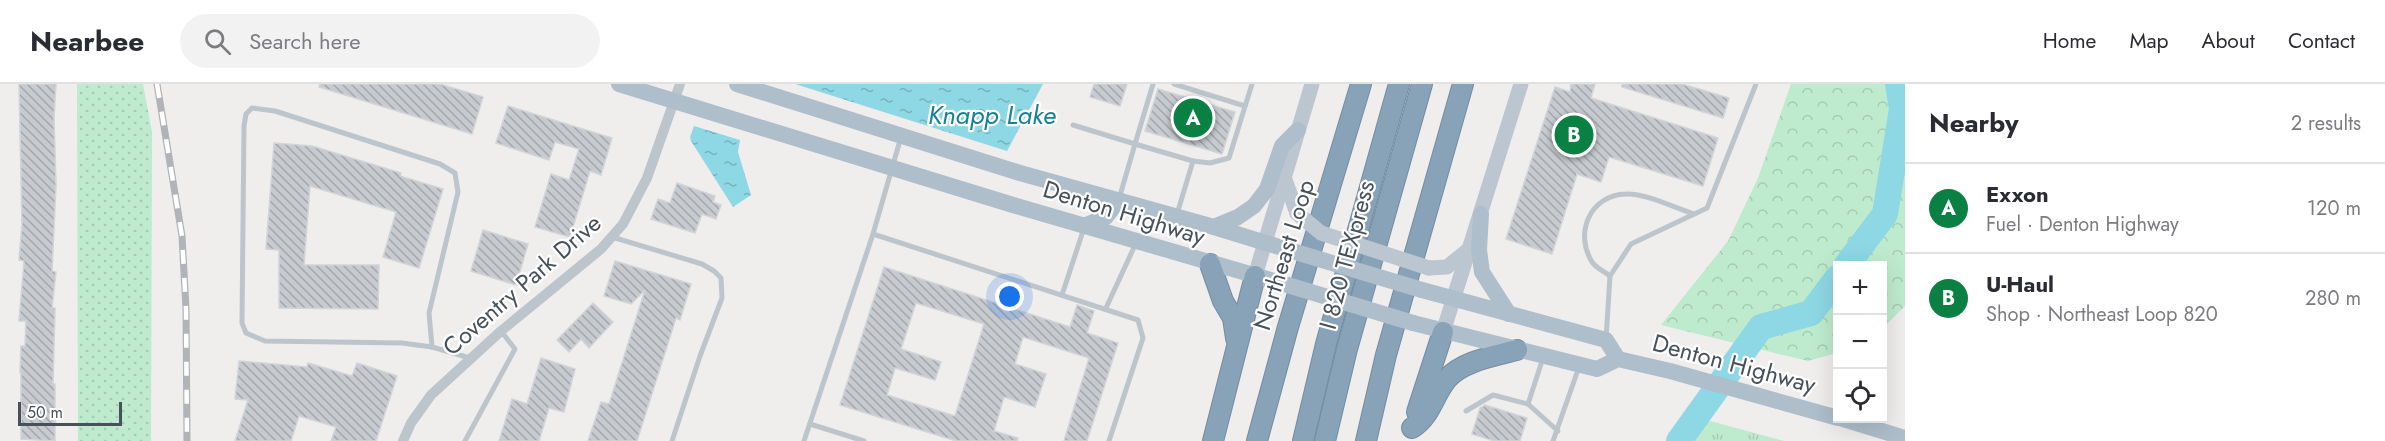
<!DOCTYPE html>
<meta charset="utf-8">
<style>
:root{--surface:#fff;--page:#f2f2f3;--text:#2b2b33;--muted:#7c7c81;--line:#e1e1e2;--accent:#0b8043}
body{margin:0;font-family:Jost,sans-serif;background:var(--page);color:var(--text)}
.controls{position:absolute;right:18px;bottom:18px;display:grid;overflow:hidden;border-radius:0px;box-shadow:0 6px 24px #0002}
.controls button{width:54px;height:54px;display:grid;place-items:center;padding:0;border:0;border-bottom:2px solid var(--line);background:var(--surface);color:var(--text);font:30px sans-serif}
.scale{position:absolute;left:18px;bottom:15px;width:104px;box-sizing:border-box;padding-left:6px;border:3px solid #475159;border-top:0;font-size:16px;line-height:21px;white-space:nowrap;color:#475159;-webkit-text-stroke:4px #fff;paint-order:stroke}
.you{position:absolute;left:1010px;top:213px;width:21px;height:21px;margin:-15px;border:4px solid #fff;border-radius:50%;background:#1a73e8;box-shadow:0 0 0 9px #1a73e833}
.badge{display:grid;place-items:center;width:39px;height:39px;border-radius:50%;background:var(--accent);color:#fff;font-size:20px;font-weight:700}
.pin{position:absolute;translate:-50% -50%;border:3px solid #fff;box-shadow:0 2px 6px #0006}
.list{margin:0;padding:0;list-style:none}
h2{display:flex;justify-content:space-between;align-items:center;height:78px;margin:0;padding:0 24px;font-size:26px}
h2 small{font-size:20px;font-weight:400;color:var(--muted)}
.list li{display:grid;grid-template-columns:39px 1fr auto;gap:18px;align-items:center;box-sizing:border-box;height:90px;padding:0 24px;border-top:2px solid var(--line)}
.list b{display:block;font-size:22px;white-space:nowrap}
.list p{margin:0;font-size:20px;white-space:nowrap;color:var(--muted)}
.list em{font-size:20px;font-style:normal;color:var(--muted)}
.icon{flex:none;width:33px;height:33px;fill:none;stroke:currentColor;stroke-width:2;stroke-linecap:round;stroke-linejoin:round}
.map{position:relative;flex:none;width:1905px;height:357px;overflow:hidden}
header{display:flex;align-items:center;gap:36px;box-sizing:border-box;height:84px;padding:0 30px;background:var(--surface);border-bottom:2px solid var(--line)}
header strong{font-size:28px}
nav{display:flex;gap:33px;margin-inline-start:auto;font-size:21px}
.search{width:420px;height:54px;background:var(--page);display:flex;align-items:center;gap:15px;box-sizing:border-box;padding:0 21px;border-radius:33px;color:var(--muted);font-size:22px}
main{display:flex}
aside{flex:1;background:var(--surface)}
.map>svg:first-child{display:block}
</style>
<header>
<strong>Nearbee</strong>
<div class="search"><svg class="icon" aria-label="search" viewBox="0 0 24 24"><circle cx="10" cy="10" r="6"/><path d="M15 15l6 6"/></svg>Search here</div>
<nav><a>Home</a><a>Map</a><a>About</a><a>Contact</a></nav>
</header>
<main>
<div class="map">
<svg width="1905" height="357" viewBox="0 0 1905 357">
<defs>
<pattern id="grass-dots" width="8" height="8" patternUnits="userSpaceOnUse" patternTransform="scale(1.5)"><rect width="8" height="8" fill="#beebcd"/><path d="M2 2h.1M6 6h.1" fill="none" stroke="#a5cbb2" stroke-width="1.8" stroke-linecap="round"/></pattern>
<pattern id="forest-crowns" width="20" height="18" patternUnits="userSpaceOnUse" patternTransform="scale(1.5)"><rect width="20" height="18" fill="#beebcd"/><path d="M2 6a3 3 0 1 1 6 0M12 15a3 3 0 1 1 6 0" fill="none" stroke="#a5cbb2"/></pattern>
<pattern id="park-tufts" width="24" height="20" patternUnits="userSpaceOnUse" patternTransform="scale(1.5)"><rect width="24" height="20" fill="#beebcd"/><path d="M3 7l-1-3M5 7V3M7 7l1-3M15 17l-1-3M17 17v-4M19 17l1-3" fill="none" stroke="#a5cbb2"/></pattern>
<pattern id="water-ripples" width="26" height="14" patternUnits="userSpaceOnUse" patternTransform="scale(1.5)"><rect width="26" height="14" fill="#8ed7e4"/><path d="M2 4q2-2 4 0t4 0M15 11q2-2 4 0t4 0" fill="none" stroke="#76b1bc"/></pattern>
<pattern id="building-back-hatch" width="6" height="6" patternUnits="userSpaceOnUse" patternTransform="scale(1.5)"><rect width="6" height="6" fill="#c7cacf"/><path d="M-1 5l2 2M0 0l6 6M5-1l2 2" fill="none" stroke="#a3a6ab"/></pattern>
</defs>
<rect width="100%" height="100%" fill="#f0eded"/>
<path fill="url(#grass-dots)" d="M 77,0 L 143,0 L 152,48 L 151,357 L 78,357 Z"/>
<path fill="url(#forest-crowns)" d="M 1791,0 L 1905,0 L 1905,222 L 1883,244 L 1882,182 L 1838,182 L 1837,269 L 1808,277 L 1661,241 L 1728,157 L 1758,94 Z"/>
<path fill="url(#park-tufts)" d="M 1696,333 L 1784,357 L 1686,357 Z"/>
<g fill="url(#water-ripples)">
<path d="M 795,0 L 1043,0 L 1007,67 Z"/>
<path d="M 694,42 L 740,56 L 738,68 L 751,111 L 733,123 L 691,57 L 690,53 Z"/>
</g>
<g fill="none" stroke-linecap="round" stroke-linejoin="round">
<g stroke="#8ed7e4" stroke-width="26">
<path d="M 1846,182 L 1885,130 L 1902,25 L 1898,0"/>
<path d="M 1679,357 L 1761,243 L 1811,229 L 1838,193"/>
</g>
</g>
<g fill="url(#building-back-hatch)" stroke="#d1d4d8" stroke-width="1.5" fill-rule="evenodd">
<path d="M 19,0 L 56,0 L 54,34 L 56,101 L 52,187 L 56,188 L 52,224 L 55,224 L 53,300 L 55,300 L 55,357 L 21,355 L 21,289 L 20,289 L 21,262 L 25,262 L 26,237 L 19,237 L 24,177 L 19,176 L 22,140 Z"/>
<path d="M 320,0 L 440,0 L 483,13 L 472,50 L 319,3 Z"/>
<path d="M 1094,0 L 1127,0 L 1120,22 L 1090,13 Z"/>
<path d="M 1571,0 L 1595,0 L 1591,14 L 1718,54 L 1703,102 L 1609,73 L 1601,98 L 1577,90 L 1552,170 L 1506,155 L 1555,3 L 1570,8 Z"/>
<path d="M 1622,0 L 1682,0 L 1729,14 L 1723,34 L 1622,3 Z"/>
<path d="M 1158,5 L 1235,28 L 1222,70 L 1145,47 Z"/>
<path d="M 508,22 L 612,54 L 601,91 L 590,87 L 570,153 L 535,143 L 551,90 L 569,96 L 579,65 L 555,58 L 549,76 L 496,59 Z"/>
<path d="M 274,59 L 312,62 L 401,89 L 400,92 L 443,105 L 419,184 L 383,173 L 396,128 L 310,102 L 304,181 L 379,181 L 378,225 L 279,224 L 279,166 L 266,165 Z"/>
<path d="M 677,99 L 715,112 L 713,118 L 721,121 L 716,135 L 702,130 L 695,149 L 651,135 L 658,115 L 670,119 Z"/>
<path d="M 483,146 L 528,160 L 516,201 L 471,187 Z"/>
<path d="M 615,177 L 691,200 L 680,236 L 676,234 L 637,357 L 588,357 L 601,318 L 609,320 L 645,206 L 631,220 L 604,212 Z"/>
<path d="M 884,183 L 1070,243 L 1077,221 L 1094,227 L 1087,249 L 1118,259 L 1087,357 L 1064,357 L 1089,274 L 1023,253 L 1015,280 L 1046,290 L 1035,323 L 1004,313 L 994,347 L 1018,354 L 1017,357 L 956,357 L 840,321 ZM 916,219 L 984,240 L 955,332 L 887,311 L 895,284 L 935,296 L 941,278 L 901,265 Z"/>
<path d="M 593,219 L 613,238 L 589,264 L 581,255 L 569,268 L 557,256 Z"/>
<path d="M 541,274 L 575,285 L 564,328 L 549,324 L 539,357 L 499,357 L 512,315 L 527,320 Z"/>
<path d="M 239,277 L 307,283 L 308,279 L 352,292 L 357,279 L 397,292 L 376,357 L 331,357 L 336,343 L 299,332 L 291,357 L 235,357 L 248,316 L 235,315 Z"/>
<path d="M 1485,321 L 1527,334 L 1520,357 L 1494,357 L 1472,350 L 1480,324 Z"/>
</g>
<g fill="none" stroke-linecap="round" stroke-linejoin="round">
<g stroke="#738da4" stroke-width="22">
<g id="motorway">
<path d="M 1210,180 L 1223,217 L 1233,234 L 1236,254"/>
<path d="M 1417,328 L 1443,248"/>
<path d="M 1412,344 C 1431,332 1433,312 1447,295 C 1462,277 1495,272 1517,266"/>
<path d="M 1213,357 L 1255,192"/>
<path d="M 1257,357 L 1288,243 L 1361,0"/>
<path d="M 1303,357 L 1326,260 L 1399,0"/>
<path d="M 1325,357 L 1347,265 L 1422,0"/>
<path d="M 1366,357 L 1386,271 L 1463,0"/>
</g>
</g>
<g stroke="#bcc5cb" stroke-width="5">
<path d="M 1174,0 L 1245,22"/>
<path d="M 252,24 L 275,27 L 440,80 L 455,89 L 458,108 L 429,229 L 432,263 L 402,259 L 265,257 L 246,249 L 242,239 L 244,42 L 246,30 Z"/>
<path d="M 1073,41 L 1135,60 L 1153,0"/>
<path d="M 1119,115 L 1135,60 L 1193,77"/>
<path d="M 1177,130 L 1193,77 L 1210,79 L 1229,74 L 1252,0"/>
<path d="M 873,150 L 1138,236 L 1143,254 L 1109,357"/>
<path d="M 612,153 L 702,180 L 714,187 L 721,194 L 722,214 L 700,272 L 672,357"/>
<path d="M 1610,192 C 1605,188 1596,184 1592,178 C 1574,149 1590,111 1626,110 C 1645,109 1675,124 1694,130"/>
<path d="M 1062,211 L 1084,144"/>
<path d="M 1106,224 L 1136,159"/>
<path d="M 1606,255 L 1610,192 L 1631,160 L 1707,124 L 1756,0"/>
<path d="M 432,263 L 470,274"/>
<path d="M 1528,320 L 1558,347"/>
<path d="M 1466,327 L 1493,311 L 1528,320 L 1543,274"/>
<path d="M 810,340 L 864,357"/>
<path d="M 465,357 L 515,265 L 501,247"/>
<path d="M 804,357 L 873,150 L 901,53"/>
<path d="M 1553,357 L 1579,283"/>
</g>
<path stroke="#bcc5cb" stroke-width="10" d="M 403,357 L 411,339 L 431,311 L 501,247 L 601,165 L 623,140 L 647,94 L 680,0"/>
<g stroke="#bcc6d0" stroke-width="15">
<path d="M 1284,93 L 1297,129"/>
<path d="M 1429,184 L 1447,183 L 1468,166"/>
<path d="M 1255,192 L 1312,0"/>
<path d="M 1443,248 L 1521,0"/>
</g>
<g stroke="#aebeca" stroke-width="16">
<path d="M 619,0 L 1013,121 L 1281,199"/>
<path d="M 737,0 L 1020,89 L 1214,143 L 1289,166"/>
<path d="M 1481,130 L 1479,166 L 1482,188 L 1509,230"/>
<path d="M 1084,142 L 1106,133 L 1119,116"/>
<path d="M 1214,143 L 1238,133 L 1254,122 L 1267,105 L 1282,62 L 1298,46"/>
<path d="M 1422,206 L 1606,256 L 1618,275"/>
<path d="M 1413,239 L 1597,285 L 1618,275 L 1670,287 L 1838,334"/>
<path d="M 1840,334 L 1905,354"/>
</g>
<use href="#motorway" stroke="#88a2b8" stroke-width="20"/>
<g stroke="#b0b3b7" stroke-width="7">
<path id="rail" d="M 157,0 L 182,152 L 186,225 L 187,357"/>
</g>
<use href="#rail" stroke="#fff" stroke-width="4.5" stroke-dasharray="14" stroke-linecap="butt"/>
<path stroke="#bcc6d0" stroke-width="15" d="M 1297,129 L 1321,149 L 1429,184"/>
<g stroke="#aebeca" stroke-width="16">
<path d="M 1289,166 L 1422,206"/>
<path d="M 1281,199 L 1413,239"/>
</g>
</g>
<g text-anchor="middle" stroke-width="4.5" stroke-linejoin="round" paint-order="stroke">
<g font-size="24" fill="#475159" stroke="#fff">
<text transform="translate(1124 129) rotate(17)" y="8">Denton Highway</text>
<text transform="translate(1284 171) rotate(-73)" y="8">Northeast Loop</text>
<text transform="translate(1347 171) rotate(-75)" y="8">I 820 TEXpress</text>
<text transform="translate(522 201) rotate(-41)" y="8">Coventry Park Drive</text>
<text transform="translate(1734 280) rotate(15)" y="8">Denton Highway</text>
</g>
<g font-size="26" font-style="italic" fill="#178195" stroke="#fff">
<text x="992" y="40">Knapp Lake</text>
</g>
</g>
</svg>
<div class="controls">
<button>+</button>
<button>−</button>
<button><svg class="icon" aria-label="locate" viewBox="0 0 24 24"><circle cx="12" cy="12" r="6"/><path d="M12 2v4M12 18v4M2 12h4M18 12h4"/></svg></button>
</div>
<div class="scale">50 m</div>
<div class="you"></div>
<div class="pin badge" style="left:1193px;top:34px">A</div>
<div class="pin badge" style="left:1574px;top:51px">B</div>
</div>
<aside>
<h2>Nearby<small>2 results</small></h2>
<ul class="list">
<li><span class="badge">A</span><div><b>Exxon</b><p>Fuel · Denton Highway</p></div><em>120 m</em></li>
<li><span class="badge">B</span><div><b>U-Haul</b><p>Shop · Northeast Loop 820</p></div><em>280 m</em></li>
</ul>
</aside>
</main>
